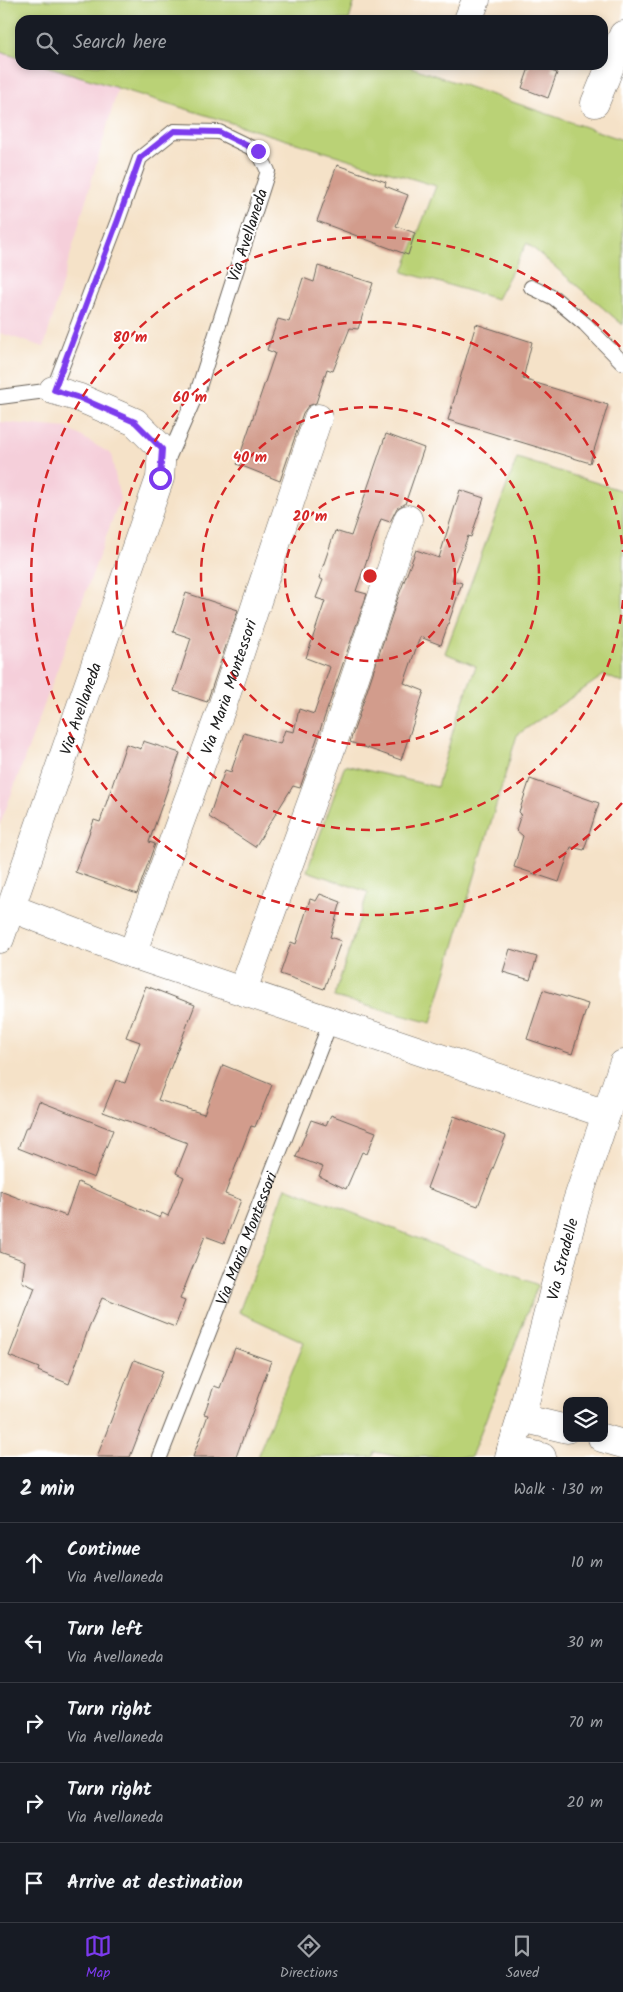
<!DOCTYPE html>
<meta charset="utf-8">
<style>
:root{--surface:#171b24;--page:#20242c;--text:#f1f3f6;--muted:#9ea1a6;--line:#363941;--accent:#7c3aed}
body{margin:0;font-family:Kalam,sans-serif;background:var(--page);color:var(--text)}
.controls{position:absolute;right:15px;bottom:15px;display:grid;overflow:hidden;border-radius:10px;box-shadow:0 2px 8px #0003}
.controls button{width:45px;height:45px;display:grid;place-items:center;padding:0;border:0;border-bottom:1px solid var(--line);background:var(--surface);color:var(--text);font:25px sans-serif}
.stop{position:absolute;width:15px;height:15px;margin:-11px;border:4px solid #7c3aed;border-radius:50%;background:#fff}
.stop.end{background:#7c3aed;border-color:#fff;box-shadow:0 1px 5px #0008}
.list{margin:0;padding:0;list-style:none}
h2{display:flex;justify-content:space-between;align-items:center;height:65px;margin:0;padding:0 20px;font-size:21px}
h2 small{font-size:16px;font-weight:400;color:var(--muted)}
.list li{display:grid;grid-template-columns:32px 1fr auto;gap:15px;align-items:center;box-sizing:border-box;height:80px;padding:0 20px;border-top:1px solid var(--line)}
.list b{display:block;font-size:19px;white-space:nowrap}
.list p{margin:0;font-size:16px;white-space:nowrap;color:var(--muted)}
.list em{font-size:16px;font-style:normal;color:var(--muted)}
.icon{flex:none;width:28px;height:28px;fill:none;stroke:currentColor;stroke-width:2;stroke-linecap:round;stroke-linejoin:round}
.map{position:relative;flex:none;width:623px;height:1457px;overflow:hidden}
.search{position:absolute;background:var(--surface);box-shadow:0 2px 8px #0003;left:15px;right:15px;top:15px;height:55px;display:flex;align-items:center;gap:12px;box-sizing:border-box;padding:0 18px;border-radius:15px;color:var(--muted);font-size:19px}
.sheet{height:465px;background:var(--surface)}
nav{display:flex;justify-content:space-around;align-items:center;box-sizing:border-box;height:70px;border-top:1px solid var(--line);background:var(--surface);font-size:14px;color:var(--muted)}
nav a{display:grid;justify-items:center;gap:2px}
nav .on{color:var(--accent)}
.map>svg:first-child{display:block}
</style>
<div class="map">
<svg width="623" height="1457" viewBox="0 0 623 1457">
<rect width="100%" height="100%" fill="#fff"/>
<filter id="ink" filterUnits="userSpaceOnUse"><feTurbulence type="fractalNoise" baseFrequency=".02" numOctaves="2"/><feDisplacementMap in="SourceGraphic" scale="10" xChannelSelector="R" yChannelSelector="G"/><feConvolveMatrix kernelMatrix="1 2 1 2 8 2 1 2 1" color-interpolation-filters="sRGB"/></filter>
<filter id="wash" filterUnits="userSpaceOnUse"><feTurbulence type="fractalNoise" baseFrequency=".0096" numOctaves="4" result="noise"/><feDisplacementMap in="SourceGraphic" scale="20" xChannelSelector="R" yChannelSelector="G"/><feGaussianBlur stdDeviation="1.12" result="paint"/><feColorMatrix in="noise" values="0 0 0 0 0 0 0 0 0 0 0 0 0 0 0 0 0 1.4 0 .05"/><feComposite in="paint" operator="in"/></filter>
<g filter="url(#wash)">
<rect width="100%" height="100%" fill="#f5e2c8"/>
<g fill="#f5cfda">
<path d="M 0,52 L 20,58 L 20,65 L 43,65 L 118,88 L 44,347 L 0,333 Z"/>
<path d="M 0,422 L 67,428 L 111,454 L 120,499 L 0,825 Z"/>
</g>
<g fill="#bad276" stroke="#6b7749">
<path d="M 0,0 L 355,0 L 349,20 L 20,20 L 20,58 L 0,52 Z"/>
<path d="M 43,65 L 405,65 L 623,140 L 623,325 L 527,243 L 497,299 L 403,272 L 436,186 Z"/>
<path d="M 517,458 L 623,491 L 623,683 L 604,675 L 517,735 L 431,1023 L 334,997 L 368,892 L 307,871 L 345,765 L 437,787 L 457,717 L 476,666 L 445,653 Z"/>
<path d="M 286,1187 L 538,1285 L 471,1457 L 400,1457 L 375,1452 L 373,1457 L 257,1457 L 304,1342 L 239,1312 Z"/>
</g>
<g id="blocks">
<g fill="#d29c8c">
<path d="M 530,65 L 554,65 L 551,71 L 557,73 L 548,98 L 522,88 Z"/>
<path d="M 337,165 L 386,182 L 385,186 L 408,195 L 396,226 L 415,233 L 408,255 L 317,221 Z"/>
<path d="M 318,266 L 373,283 L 358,329 L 350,328 L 333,371 L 327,369 L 316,403 L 308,406 L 303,413 L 280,481 L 237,464 L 275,353 L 267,350 L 278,319 L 289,322 L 303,278 L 314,282 Z"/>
<path d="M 476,324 L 532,342 L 523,379 L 608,405 L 590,463 L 448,420 Z"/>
<path d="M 386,434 L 424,448 L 405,504 L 397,508 L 390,522 L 381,519 L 356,591 L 367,594 L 300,788 L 293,786 L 255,847 L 209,817 L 225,770 L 231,772 L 244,733 L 280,744 L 285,730 L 294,732 L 299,709 L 314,714 L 330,667 L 306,658 L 325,601 L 316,598 L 323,580 L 319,578 L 335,531 L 351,536 Z"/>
<path d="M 460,490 L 484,498 L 471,537 L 468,536 L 452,580 L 462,583 L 441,645 L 420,637 L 404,683 L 424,691 L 401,760 L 350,742 L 397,600 L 416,550 L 439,558 Z"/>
<path d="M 186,593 L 238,610 L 207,702 L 174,691 L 191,638 L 173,632 Z"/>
<path d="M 143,741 L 180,753 L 149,842 L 155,844 L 137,894 L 75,872 L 94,820 L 100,822 L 126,744 L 141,749 Z"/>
<path d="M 530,779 L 599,803 L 584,850 L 571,847 L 559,882 L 514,867 L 523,836 L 516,830 L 521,814 L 519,812 Z"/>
<path d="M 320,894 L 341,902 L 330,937 L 341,941 L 324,989 L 280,974 L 291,942 L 296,944 L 310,899 L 316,901 Z"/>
<path d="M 510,949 L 537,957 L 530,980 L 503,972 Z"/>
<path d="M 146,986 L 195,1005 L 158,1100 L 204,1114 L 223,1065 L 272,1085 L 255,1127 L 251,1126 L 225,1194 L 241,1200 L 224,1243 L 205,1236 L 180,1299 L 185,1301 L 175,1327 L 102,1298 L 89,1327 L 69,1384 L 38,1371 L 39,1368 L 9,1356 L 35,1288 L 22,1282 L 25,1261 L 0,1252 L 0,1191 L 66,1216 L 78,1182 L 160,1218 L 162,1213 L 168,1216 L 184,1177 L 176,1173 L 188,1143 L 103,1112 L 116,1080 L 125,1083 L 140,1042 L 126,1037 Z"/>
<path d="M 543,990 L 588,1004 L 572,1054 L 527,1039 Z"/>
<path d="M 39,1101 L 113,1130 L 94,1178 L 18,1148 L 26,1127 L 29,1127 Z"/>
<path d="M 331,1115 L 376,1132 L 367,1154 L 362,1152 L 346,1189 L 319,1176 L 323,1167 L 296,1157 L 311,1120 L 326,1125 Z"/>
<path d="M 454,1116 L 506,1136 L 478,1206 L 427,1188 Z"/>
<path d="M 235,1348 L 271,1361 L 236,1457 L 193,1457 L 208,1415 L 204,1414 L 214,1386 L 220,1388 Z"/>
<path d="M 134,1360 L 163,1371 L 130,1457 L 97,1457 Z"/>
</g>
</g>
</g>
<g filter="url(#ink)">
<use href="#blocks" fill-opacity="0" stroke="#686158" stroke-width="1"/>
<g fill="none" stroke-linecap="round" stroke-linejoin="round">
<g stroke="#686158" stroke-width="16">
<g id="lane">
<path d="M 531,287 L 554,298 L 585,324 L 623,363"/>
<path d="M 0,397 L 53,390 L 118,220 L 140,158 L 174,131 L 219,132 L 258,151 L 268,171 L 198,390 L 167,461"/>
<path id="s1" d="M 160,1457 L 331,1021"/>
</g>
</g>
<g stroke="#686158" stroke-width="29">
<g id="street">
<path d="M 468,20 L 476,0"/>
<path d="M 595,103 L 623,35"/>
<path d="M 11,908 L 132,954 L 606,1114"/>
<path id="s2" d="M 0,939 L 160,478 L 162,449 L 135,422 L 80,398 L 53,390"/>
<path id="s3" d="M 132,954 L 222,707 L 318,418"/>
<path d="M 243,990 L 332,746 L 408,519"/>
<path d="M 521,1418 L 567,1429"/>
<path d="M 602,1438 L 623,1444"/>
<path d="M 511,1449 L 542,1457"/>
<path id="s4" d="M 509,1457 L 521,1418 L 576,1204 L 623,1064"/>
</g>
</g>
<use href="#lane" stroke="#fff" stroke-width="14"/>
<use href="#street" stroke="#fff" stroke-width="28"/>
</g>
</g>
<g fill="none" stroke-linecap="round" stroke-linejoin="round" filter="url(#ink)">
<path stroke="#7c3aed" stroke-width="6" d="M 160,478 L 162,449 L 135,422 L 80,398 L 54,390 L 118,220 L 140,158 L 174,131 L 219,132 L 258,151"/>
</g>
<g fill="none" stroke="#d62828" stroke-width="2.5" stroke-dasharray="9 6">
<circle cx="370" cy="576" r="85"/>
<circle cx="370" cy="576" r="169"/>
<path d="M623 600A254 254 0 1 1 623 552"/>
<path d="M622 803A339 339 0 1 1 622 349"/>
</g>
<g text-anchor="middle" stroke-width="4" stroke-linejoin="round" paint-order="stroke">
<g font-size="16" fill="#1c1c1c" stroke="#fff">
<text transform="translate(247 235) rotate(-72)" y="6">Via Avellaneda</text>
<text dy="6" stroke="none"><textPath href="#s3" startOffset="284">Via Maria Montessori</textPath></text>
<text dy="6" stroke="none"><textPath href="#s2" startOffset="244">Via Avellaneda</textPath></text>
<text dy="6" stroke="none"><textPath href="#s1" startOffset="235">Via Maria Montessori</textPath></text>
<text dy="6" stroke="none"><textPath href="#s4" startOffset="205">Via Stradelle</textPath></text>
</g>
</g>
<circle cx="370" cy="576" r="8" fill="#d62828" stroke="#fff" stroke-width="2.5"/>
<g font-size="15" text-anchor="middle" font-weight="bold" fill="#d62828" stroke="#fff" stroke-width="4" stroke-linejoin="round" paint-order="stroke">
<text x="130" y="342">80 m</text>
<text x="190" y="402">60 m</text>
<text x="250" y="462">40 m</text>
<text x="310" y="521">20 m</text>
</g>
</svg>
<div class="controls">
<button><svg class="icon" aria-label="layers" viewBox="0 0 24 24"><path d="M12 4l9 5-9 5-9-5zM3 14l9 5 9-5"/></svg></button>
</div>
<div class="stop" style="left:160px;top:478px"></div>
<div class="stop end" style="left:258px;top:151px"></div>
<div class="search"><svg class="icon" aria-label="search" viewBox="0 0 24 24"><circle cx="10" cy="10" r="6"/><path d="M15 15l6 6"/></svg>Search here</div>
</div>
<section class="sheet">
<h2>2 min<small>Walk · 130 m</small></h2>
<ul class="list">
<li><svg class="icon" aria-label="ahead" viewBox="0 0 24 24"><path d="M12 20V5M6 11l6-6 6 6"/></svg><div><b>Continue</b><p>Via Avellaneda</p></div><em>10 m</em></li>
<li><svg class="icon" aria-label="left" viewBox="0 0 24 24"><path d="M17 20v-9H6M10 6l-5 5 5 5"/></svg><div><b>Turn left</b><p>Via Avellaneda</p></div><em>30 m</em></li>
<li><svg class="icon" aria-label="right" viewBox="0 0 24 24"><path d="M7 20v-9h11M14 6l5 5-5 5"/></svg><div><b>Turn right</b><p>Via Avellaneda</p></div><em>70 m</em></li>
<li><svg class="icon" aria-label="right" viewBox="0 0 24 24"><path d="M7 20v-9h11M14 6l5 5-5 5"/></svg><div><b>Turn right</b><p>Via Avellaneda</p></div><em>20 m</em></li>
<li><svg class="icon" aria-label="arrive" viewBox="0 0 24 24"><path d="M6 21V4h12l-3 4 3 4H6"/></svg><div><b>Arrive at destination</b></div></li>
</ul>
</section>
<nav>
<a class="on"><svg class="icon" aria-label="map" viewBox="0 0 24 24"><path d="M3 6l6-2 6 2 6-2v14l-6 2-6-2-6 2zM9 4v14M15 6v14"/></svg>Map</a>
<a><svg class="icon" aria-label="directions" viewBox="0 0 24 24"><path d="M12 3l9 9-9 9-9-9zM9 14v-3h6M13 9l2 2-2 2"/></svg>Directions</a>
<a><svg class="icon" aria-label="saved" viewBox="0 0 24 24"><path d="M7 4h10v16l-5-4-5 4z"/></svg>Saved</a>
</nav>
